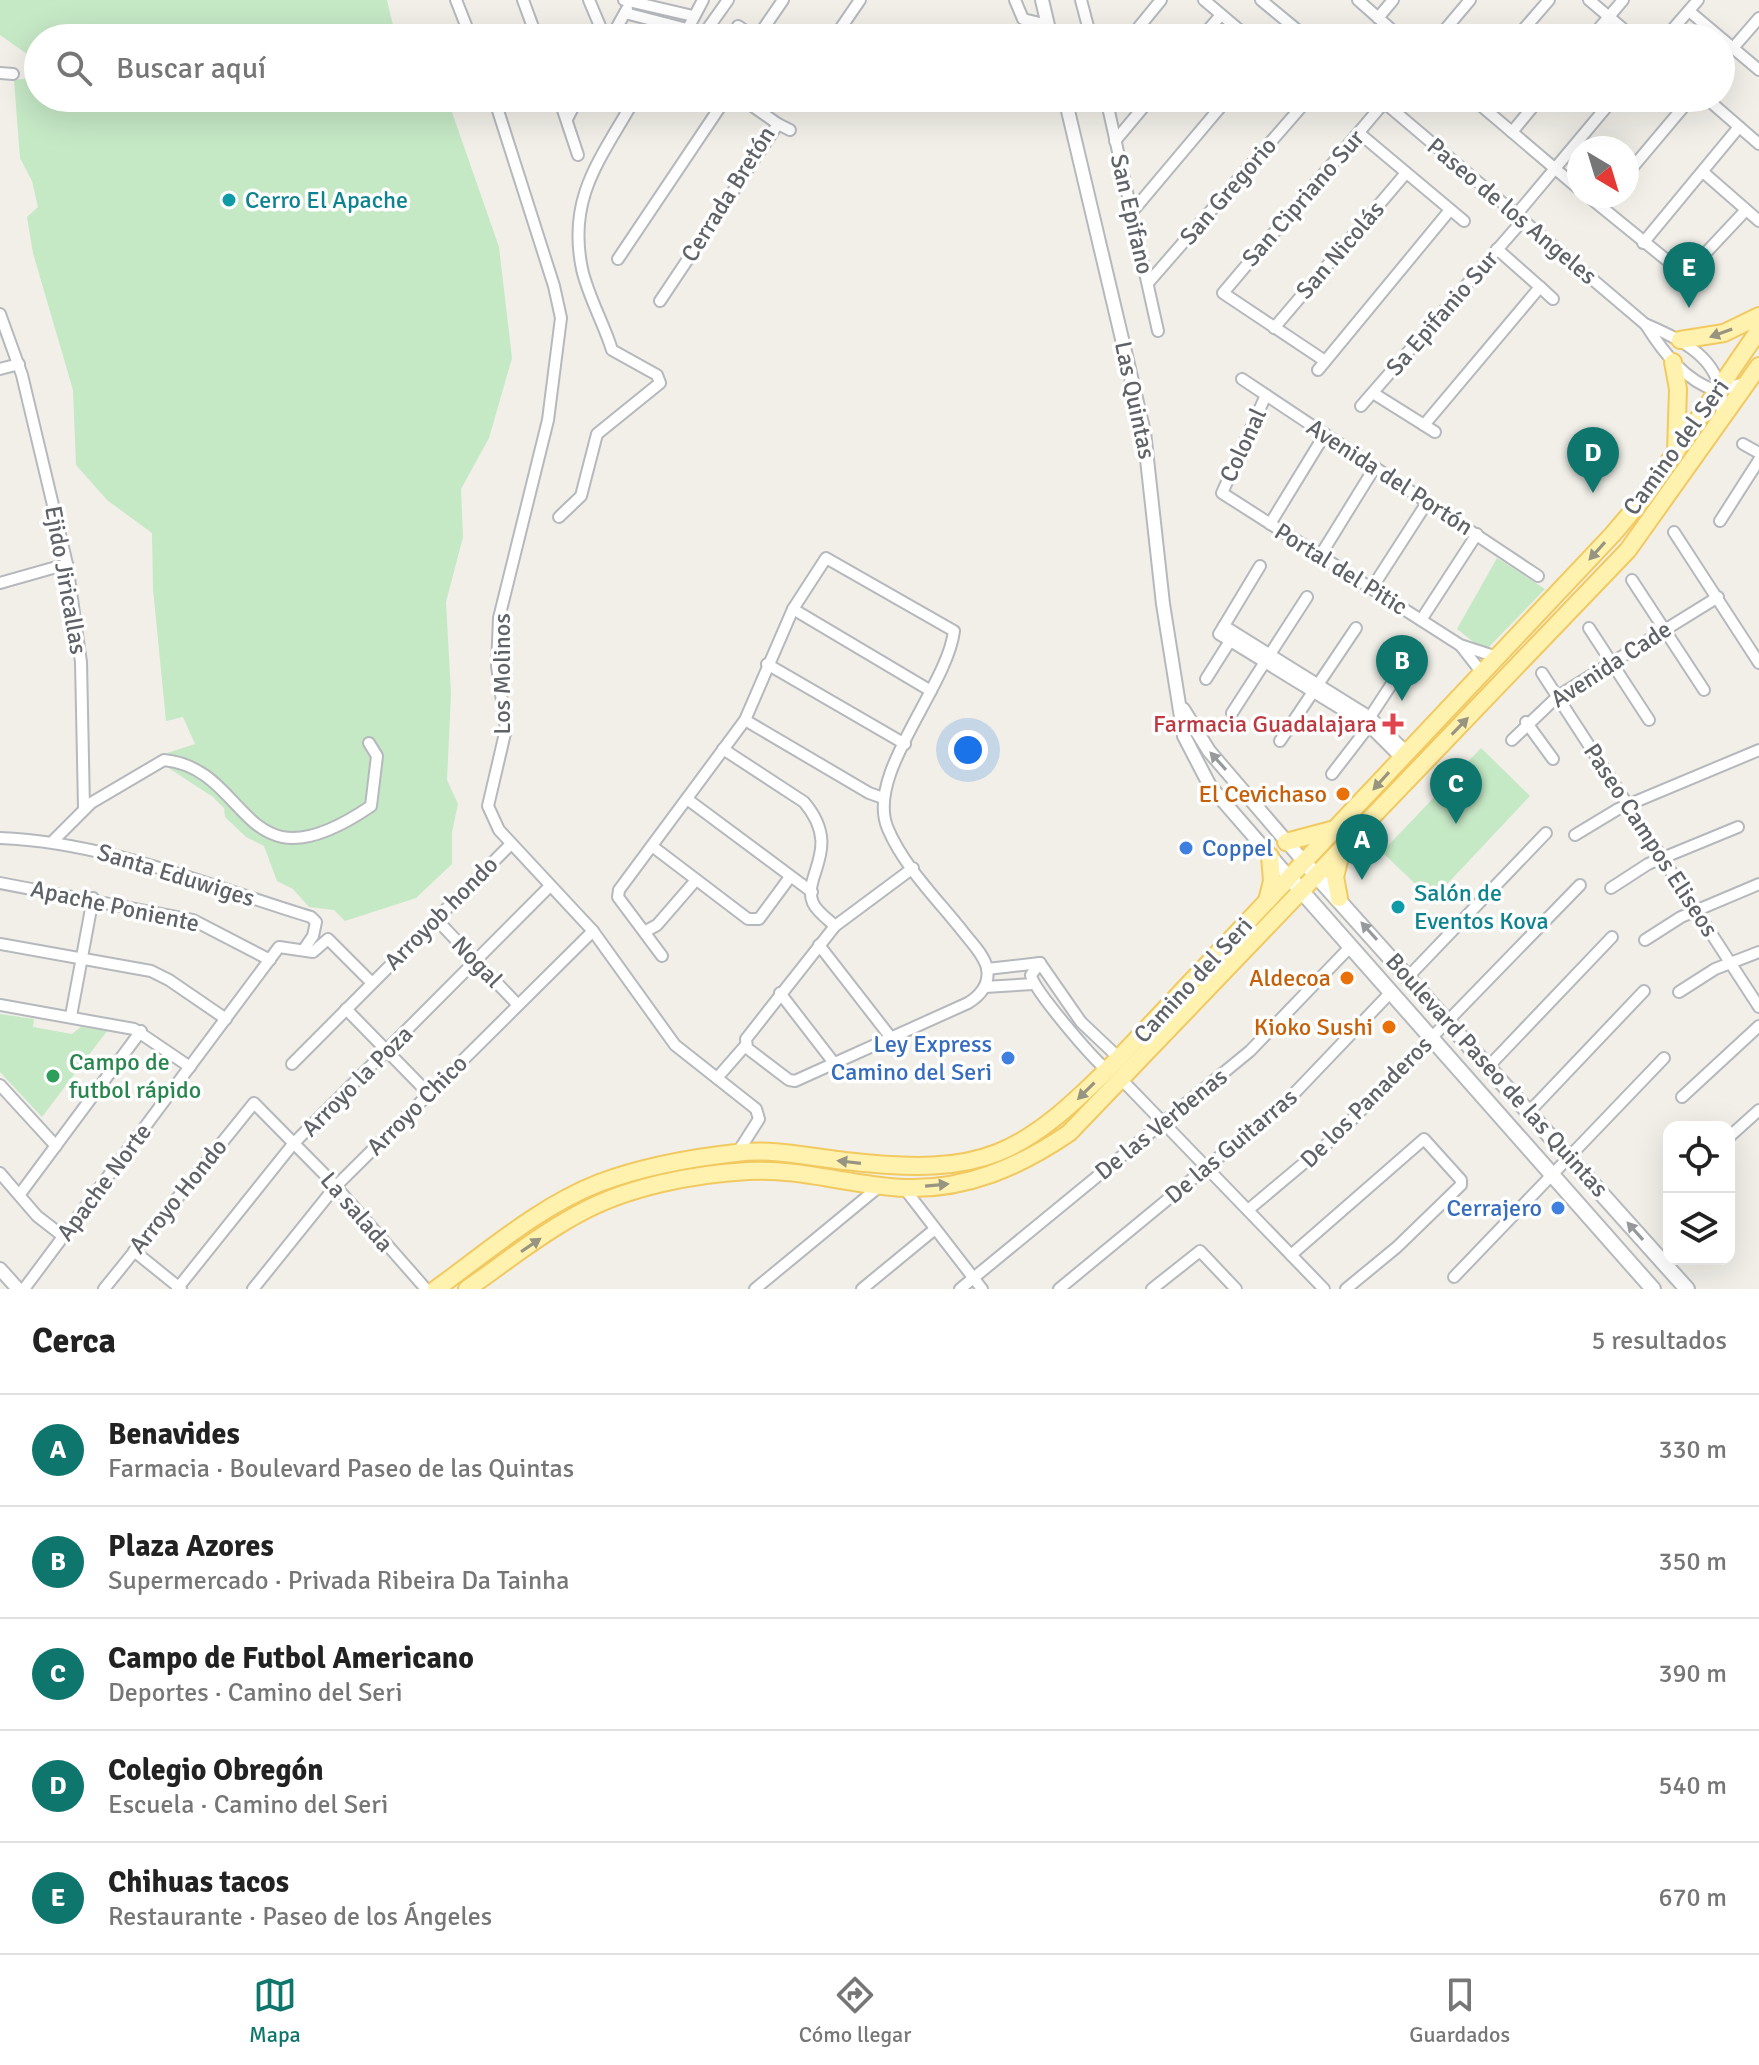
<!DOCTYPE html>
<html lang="es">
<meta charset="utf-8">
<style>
:root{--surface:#fff;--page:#f2f2f2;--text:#222;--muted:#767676;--line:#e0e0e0;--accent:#0f766e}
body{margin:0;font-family:Signika,sans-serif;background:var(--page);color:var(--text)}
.controls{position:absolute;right:24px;bottom:24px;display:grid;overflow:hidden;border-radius:16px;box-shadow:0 8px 32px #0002}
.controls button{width:72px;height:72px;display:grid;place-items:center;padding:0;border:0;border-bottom:2px solid var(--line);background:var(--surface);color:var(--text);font:40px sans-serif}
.compass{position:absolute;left:1567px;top:136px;width:72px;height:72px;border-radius:50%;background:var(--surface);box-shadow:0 8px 32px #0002;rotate:142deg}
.you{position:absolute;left:968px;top:750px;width:28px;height:28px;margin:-20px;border:6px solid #fff;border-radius:50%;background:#1a73e8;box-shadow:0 0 0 12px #1a73e833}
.badge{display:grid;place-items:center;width:52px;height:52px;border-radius:50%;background:var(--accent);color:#fff;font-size:26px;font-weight:700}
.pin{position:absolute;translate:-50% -66px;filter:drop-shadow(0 2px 4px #0008)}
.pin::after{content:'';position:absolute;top:42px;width:28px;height:24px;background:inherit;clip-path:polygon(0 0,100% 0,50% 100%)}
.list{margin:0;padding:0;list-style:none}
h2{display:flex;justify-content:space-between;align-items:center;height:104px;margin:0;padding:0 32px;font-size:34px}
h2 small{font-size:26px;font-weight:400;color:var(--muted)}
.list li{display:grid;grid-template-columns:52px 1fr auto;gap:24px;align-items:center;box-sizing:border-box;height:112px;padding:0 32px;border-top:2px solid var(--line)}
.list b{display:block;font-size:30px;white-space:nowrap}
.list p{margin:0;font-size:26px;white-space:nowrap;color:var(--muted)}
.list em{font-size:26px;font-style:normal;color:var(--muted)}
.icon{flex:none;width:44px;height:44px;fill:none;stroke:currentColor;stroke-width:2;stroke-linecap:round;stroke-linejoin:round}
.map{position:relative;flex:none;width:1759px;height:1289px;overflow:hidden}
.search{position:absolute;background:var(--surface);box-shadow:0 8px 32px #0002;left:24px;right:24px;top:24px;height:88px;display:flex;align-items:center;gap:20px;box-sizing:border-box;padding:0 28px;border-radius:44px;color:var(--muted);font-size:30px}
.sheet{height:664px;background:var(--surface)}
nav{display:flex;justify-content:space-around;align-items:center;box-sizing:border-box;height:112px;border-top:2px solid var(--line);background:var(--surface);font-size:22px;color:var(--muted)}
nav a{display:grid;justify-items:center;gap:4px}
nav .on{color:var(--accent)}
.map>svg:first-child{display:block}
</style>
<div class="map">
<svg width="1759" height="1289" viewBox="0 0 1759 1289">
<rect width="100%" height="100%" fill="#f1efe8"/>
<g fill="#c5e8c5">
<path d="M 0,0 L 387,0 L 396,38 L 38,38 L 38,98 L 447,98 L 499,247 L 512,358 L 489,438 L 461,489 L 463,537 L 446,602 L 451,694 L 447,780 L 458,804 L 452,832 L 452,864 L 416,898 L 345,921 L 334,910 L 309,907 L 293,889 L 277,881 L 264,846 L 246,837 L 225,817 L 224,808 L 213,797 L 167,767 L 167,753 L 195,744 L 183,717 L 166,721 L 153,589 L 152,533 L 107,500 L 76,465 L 73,390 L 33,253 L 27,217 L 38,207 L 32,181 L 20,158 L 14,80 L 31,78 L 34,59 L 0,35 Z"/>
<path d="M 1497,558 L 1545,589 L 1485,651 L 1457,629 Z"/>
<path d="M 1481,748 L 1530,796 L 1432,900 L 1382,852 Z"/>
<path d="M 0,1014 L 34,1019 L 33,1027 L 72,1034 L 81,1027 L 107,1031 L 42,1117 L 0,1072 Z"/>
</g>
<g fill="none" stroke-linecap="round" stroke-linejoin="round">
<g stroke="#b5b8bc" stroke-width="14">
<g id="minor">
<path d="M 456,0 L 471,38"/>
<path d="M 523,0 L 537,38"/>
<path d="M 589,0 L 605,38"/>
<path d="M 624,0 L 693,16"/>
<path d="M 1015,0 L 1023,19 L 1048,25"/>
<path d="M 1081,0 L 1091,38"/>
<path d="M 1204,0 L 1249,38"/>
<path d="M 1261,0 L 1307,38"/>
<path d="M 1358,0 L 1401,38"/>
<path d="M 1589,0 L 1634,38"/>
<path d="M 1689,11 L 1759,70"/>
<path d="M 625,13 L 687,29"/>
<path d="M 1378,18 L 1393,0"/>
<path d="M 738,26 L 756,38"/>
<path d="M 611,38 L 627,9"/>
<path d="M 683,38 L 703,0"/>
<path d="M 701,38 L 728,0"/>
<path d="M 757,38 L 783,0"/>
<path d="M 834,38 L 860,0"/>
<path d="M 1130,38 L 1161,0"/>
<path d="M 1201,38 L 1221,15"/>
<path d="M 1438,38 L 1470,0"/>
<path d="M 1516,38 L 1549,0"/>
<path d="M 1591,38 L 1623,0"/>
<path d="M 1665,38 L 1698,0"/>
<path d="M 1733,48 L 1759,18"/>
<path d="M 0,73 L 13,74"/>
<path d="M 494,98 L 554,286 L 561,318 L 548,420 L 499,618 L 497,666 L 506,729 L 488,806 L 499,830 L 593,931 L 675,1045 L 756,1109 L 759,1119 L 738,1152"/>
<path d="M 559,98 L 578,155"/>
<path d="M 1106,98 L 1158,331"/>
<path d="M 1379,98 L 1645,324 C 1689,343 1728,363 1721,417"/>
<path d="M 1472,98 L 1579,189"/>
<path d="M 1706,98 L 1759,144"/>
<path d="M 567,119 L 578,98"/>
<path d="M 778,124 L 790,130"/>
<path d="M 1512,132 L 1540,98"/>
<path d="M 1359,133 L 1464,221"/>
<path d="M 1115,141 L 1151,98"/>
<path d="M 1703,172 L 1759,221"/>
<path d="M 1627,174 L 1691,98"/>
<path d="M 1588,196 L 1685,275 L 1746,210"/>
<path d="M 1132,212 L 1228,98"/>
<path d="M 1516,215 L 1614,98"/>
<path d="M 1643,243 L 1739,127"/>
<path d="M 618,259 L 726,98"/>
<path d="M 1148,283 L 1309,98"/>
<path d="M 1540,287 L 1553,299"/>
<path d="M 660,301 L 778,124 L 741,98"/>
<path d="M 0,314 L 22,375 L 67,564 L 81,662 L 84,808"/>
<path d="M 1646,325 C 1663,352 1685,381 1717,391 L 1744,383"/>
<path d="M 1274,328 L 1406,173"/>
<path d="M 1325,361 L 1223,293 L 1387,99"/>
<path d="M 0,369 L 19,364"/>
<path d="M 1318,370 L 1450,210"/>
<path d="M 1242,379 L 1538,576"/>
<path d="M 1373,393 L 1424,425 L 1540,287 L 1497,249"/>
<path d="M 1266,395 L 1222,493 L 1460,645 L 1497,657"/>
<path d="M 1361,406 L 1523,220"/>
<path d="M 1424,425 L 1435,432"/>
<path d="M 1743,444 L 1759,453"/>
<path d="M 559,517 L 581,496 L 597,434 L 660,383 L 657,375 L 612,350 C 604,324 588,296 582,269 C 567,196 601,159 635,98"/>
<path d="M 1720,521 L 1759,460"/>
<path d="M 1270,524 L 1325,434"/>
<path d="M 1674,532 L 1759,663"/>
<path d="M 1320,556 L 1375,467"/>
<path d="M 1260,566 L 1219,634 L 1369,726 L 1401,758"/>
<path d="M 1632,580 L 1704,690"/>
<path d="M 0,583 L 67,564"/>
<path d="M 1372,588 L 1428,501"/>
<path d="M 793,609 L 931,691"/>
<path d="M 1421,620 L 1477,534"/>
<path d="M 1224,626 L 1370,717 L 1407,752"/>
<path d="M 1589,628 L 1649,720"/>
<path d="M 1461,646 L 1482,673"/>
<path d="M 767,664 L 905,744"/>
<path d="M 1542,673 L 1759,1007"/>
<path d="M 1206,679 L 1230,641"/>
<path d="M 1232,713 L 1307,597"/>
<path d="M 745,720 L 869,793 L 883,798"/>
<path d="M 1526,722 L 1553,759"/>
<path d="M 1512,740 L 1558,696 L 1718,597"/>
<path d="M 1280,741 L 1356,628"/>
<path d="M 723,749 L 804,802 C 844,849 801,876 813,903 C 817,912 829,920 835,926"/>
<path d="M 1332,774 L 1369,726 L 1370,717 L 1408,659"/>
<path d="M 687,799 L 812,892"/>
<path d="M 1575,835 L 1618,809 L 1759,750"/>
<path d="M 0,838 C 107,842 209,886 311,917 L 316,922 L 313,936 L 304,949"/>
<path d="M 54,840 L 91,803 L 164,760 C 253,769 239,896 371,806 L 377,756 L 369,743"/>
<path d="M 652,846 L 748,919 L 759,919 L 790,877"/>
<path d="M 0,883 L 193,920 L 270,960"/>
<path d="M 1611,888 L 1648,864 L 1738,827"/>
<path d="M 436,919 L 518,1005"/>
<path d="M 646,931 L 657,925 L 696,880"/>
<path d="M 1645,940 L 1681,917 L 1759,884"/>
<path d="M 0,944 L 151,971 L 169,980 L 226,1019"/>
<path d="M 819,945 L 892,1039"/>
<path d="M 662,956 L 618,897 L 619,890 L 745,720 L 793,609 L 826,558 L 954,631 C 947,688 864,775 888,829 C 904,867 939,901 964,933 C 972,943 984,955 987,968 C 990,984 981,995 968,1003 L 795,1081 L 789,1080 L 747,1048 L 746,1039 L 835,926 L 913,868"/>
<path d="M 1040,963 L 1031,975 C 1033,989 1092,1058 1107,1070"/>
<path d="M 1040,963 L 1081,1022 L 1119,1058"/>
<path d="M 987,969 L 1040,963"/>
<path d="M 1409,976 L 1546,833"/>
<path d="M 985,987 L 1033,984"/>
<path d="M 1679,992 L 1715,969 L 1759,952"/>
<path d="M 780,993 L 834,1063"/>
<path d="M 0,1005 L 134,1029 L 190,1067"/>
<path d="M 346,1009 L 429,1094"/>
<path d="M 71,1016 L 93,898"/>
<path d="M 292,1064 L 511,844"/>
<path d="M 1489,1066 L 1612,937"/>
<path d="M 717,1078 L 745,1046"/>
<path d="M 1122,1080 L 1324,1289"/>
<path d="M 0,1085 L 56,1146"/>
<path d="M 1682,1097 L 1759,1026"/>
<path d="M 1529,1112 L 1644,991"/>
<path d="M 1729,1137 L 1759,1110"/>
<path d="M 0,1173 L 37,1216 L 64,1237"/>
<path d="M 904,1188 L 982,1289"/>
<path d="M 20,1194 L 141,1031"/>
<path d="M 1248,1210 L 1335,1137 L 1580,885"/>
<path d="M 134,1251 L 181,1289"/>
<path d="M 1291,1255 L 1424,1139 L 1461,1180 L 1461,1185 L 1397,1247 L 1346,1289"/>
<path d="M 1454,1277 L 1664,1058"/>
<path d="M 24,1289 L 279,947 L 313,952 L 328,939 L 372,983"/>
<path d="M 104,1289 L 254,1103 L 331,1181 L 426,1289"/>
<path d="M 177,1289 L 293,1144 L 550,886"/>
<path d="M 253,1289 L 335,1187 L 593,931"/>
<path d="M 755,1289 L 880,1186"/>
<path d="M 862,1289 L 935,1229"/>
<path d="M 960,1289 L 1250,1051 L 1351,946"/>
<path d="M 1059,1289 L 1287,1101 L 1392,991"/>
<path d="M 1152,1289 L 1200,1251 L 1236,1289"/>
</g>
</g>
<g stroke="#b5b8bc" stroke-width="16">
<g id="tertiary">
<path d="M 1042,0 L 1051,38"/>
<path d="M 1065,98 L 1144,432 L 1163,604 L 1184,736 L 1210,786 L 1290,878"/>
<path d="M 1183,709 L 1209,751 L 1305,863"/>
<path d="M 0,1269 L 18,1289"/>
</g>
</g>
<g stroke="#b6babf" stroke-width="18">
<g id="secondary">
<path d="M 1305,863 L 1687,1289"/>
<path d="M 1290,878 L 1653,1289"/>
</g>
</g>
<g stroke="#f2c960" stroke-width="20">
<g id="primary">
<path d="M 1680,340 L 1724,333 L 1759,316"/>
<path d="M 1673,362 L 1678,389 L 1676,452"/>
<path d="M 1286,842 L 1335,829"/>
<path d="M 1339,898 L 1335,877 L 1341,853"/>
<path d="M 1267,901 L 1272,881 L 1270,856"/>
<path d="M 436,1289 C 487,1252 540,1206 599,1183 C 642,1167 690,1158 736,1153 C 771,1148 809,1157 845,1161 C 985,1177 1021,1157 1119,1058 L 1613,534 L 1646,495 L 1759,330"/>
<path d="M 467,1289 C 503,1264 539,1235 578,1214 C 626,1187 693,1174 748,1171 C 801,1168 852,1186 905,1188 C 966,1190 1019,1167 1069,1133 L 1628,550 L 1759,366"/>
</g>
</g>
<use href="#minor" stroke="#fff" stroke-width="10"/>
<use href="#tertiary" stroke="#fff" stroke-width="12"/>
<use href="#secondary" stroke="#fff" stroke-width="14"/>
<use href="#primary" stroke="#fff2af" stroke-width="16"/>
</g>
<defs><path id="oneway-solid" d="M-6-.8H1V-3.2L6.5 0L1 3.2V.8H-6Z" transform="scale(2)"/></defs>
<g fill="#979581">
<use href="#oneway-solid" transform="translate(1721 333) rotate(160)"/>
<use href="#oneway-solid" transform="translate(1597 551) rotate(132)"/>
<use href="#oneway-solid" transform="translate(1460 726) rotate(-46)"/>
<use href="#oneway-solid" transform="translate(1381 781) rotate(132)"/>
<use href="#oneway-solid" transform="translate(1086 1091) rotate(135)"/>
<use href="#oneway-solid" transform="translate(849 1162) rotate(-173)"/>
<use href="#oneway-solid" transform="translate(937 1185) rotate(-5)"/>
<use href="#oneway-solid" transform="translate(531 1245) rotate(-34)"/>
</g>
<g fill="#979a9d">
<use href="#oneway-solid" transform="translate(1218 761) rotate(-132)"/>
<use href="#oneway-solid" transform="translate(1369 931) rotate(-132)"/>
<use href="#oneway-solid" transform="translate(1635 1231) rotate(-132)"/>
</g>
<g fill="#0f9aa8" stroke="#fff" stroke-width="3">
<circle cx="229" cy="200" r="8"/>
<circle cx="1398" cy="907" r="8"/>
</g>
<path fill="#e0444e" stroke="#fff" stroke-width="3" d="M1389 712h8v8h8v8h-8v8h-8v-8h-8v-8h8z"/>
<g fill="#e8710a" stroke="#fff" stroke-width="3">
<circle cx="1343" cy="794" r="8"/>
<circle cx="1347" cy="978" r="8"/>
<circle cx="1389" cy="1027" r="8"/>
</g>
<g fill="#3f7fe0" stroke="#fff" stroke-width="3">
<circle cx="1186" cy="848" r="8"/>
<circle cx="1008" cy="1058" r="8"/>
<circle cx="1558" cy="1208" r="8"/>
</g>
<circle fill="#2e9e5b" stroke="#fff" stroke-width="3" cx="53" cy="1076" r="8"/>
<g text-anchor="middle" stroke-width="7" stroke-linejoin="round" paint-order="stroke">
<g font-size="24" fill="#5f6368" stroke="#fff">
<text transform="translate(1228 191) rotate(-49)" y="8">San Gregorio</text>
<text transform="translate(728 194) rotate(-58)" y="8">Cerrada Bretón</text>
<text transform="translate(1303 198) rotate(-49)" y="8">San Cipriano Sur</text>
<text transform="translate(1512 211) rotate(40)" y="8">Paseo de los Angeles</text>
<text transform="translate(1132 214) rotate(77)" y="8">San Epifano</text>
<text transform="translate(1340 250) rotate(-49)" y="8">San Nicolás</text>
<text transform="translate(1442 313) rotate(-49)" y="8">Sa Epifanio Sur</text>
<text transform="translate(1135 400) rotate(78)" y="8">Las Quintas</text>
<text transform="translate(1243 445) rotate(-65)" y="8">Colonal</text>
<text transform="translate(1676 447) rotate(-54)" y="8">Camino del Seri</text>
<text transform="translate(1390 477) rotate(33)" y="8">Avenida del Portón</text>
<text transform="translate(1341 569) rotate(32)" y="8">Portal del Pitic</text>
<text transform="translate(66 580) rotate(80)" y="8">Ejido Jiricallas</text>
<text transform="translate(1611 664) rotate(-33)" y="8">Avenida Cade</text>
<text transform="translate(502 674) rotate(-90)" y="8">Los Molinos</text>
<text transform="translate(1651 840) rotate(57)" y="8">Paseo Campos Eliseos</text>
<text transform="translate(176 875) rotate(17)" y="8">Santa Eduwiges</text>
<text transform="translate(115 906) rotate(12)" y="8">Apache Poniente</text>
<text transform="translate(441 913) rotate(-45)" y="8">Arroyob hondo</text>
<text transform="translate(477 962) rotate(46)" y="8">Nogal</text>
<text transform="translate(1193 980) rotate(-47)" y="8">Camino del Seri</text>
<text transform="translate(1497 1075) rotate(48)" y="8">Boulevard Paseo de las Quintas</text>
<text transform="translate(357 1081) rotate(-45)" y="8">Arroyo la Poza</text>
<text transform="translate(1366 1102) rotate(-45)" y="8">De los Panaderos</text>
<text transform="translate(417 1105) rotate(-45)" y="8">Arroyo Chico</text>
<text transform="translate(1161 1124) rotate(-39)" y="8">De las Verbenas</text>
<text transform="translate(1231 1146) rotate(-40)" y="8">De las Guitarras</text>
<text transform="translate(104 1182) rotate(-53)" y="8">Apache Norte</text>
<text transform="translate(178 1196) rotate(-51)" y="8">Arroyo Hondo</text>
<text transform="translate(357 1212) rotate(49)" y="8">La salada</text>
</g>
<g font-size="24" fill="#0d838f" stroke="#fff" text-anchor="start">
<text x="245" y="208">Cerro El Apache</text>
<text x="1414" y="901">Salón de<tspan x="1414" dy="28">Eventos Kova</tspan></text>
</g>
<g font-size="24" fill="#be3a42" stroke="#fff" text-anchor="end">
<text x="1377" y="732">Farmacia Guadalajara</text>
</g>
<g font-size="24" fill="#c56008" stroke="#fff" text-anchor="end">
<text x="1327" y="802">El Cevichaso</text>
<text x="1331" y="986">Aldecoa</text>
<text x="1373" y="1035">Kioko Sushi</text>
</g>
<g font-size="24" fill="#366cbe" stroke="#fff" text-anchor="end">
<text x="1202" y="856" text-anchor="start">Coppel</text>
<text x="992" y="1052">Ley Express<tspan x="992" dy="28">Camino del Seri</tspan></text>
<text x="1542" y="1216">Cerrajero</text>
</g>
<g font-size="24" fill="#27864d" stroke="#fff" text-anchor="start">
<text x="69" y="1070">Campo de<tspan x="69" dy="28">futbol rápido</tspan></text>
</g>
</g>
</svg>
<div class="controls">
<button><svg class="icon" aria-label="locate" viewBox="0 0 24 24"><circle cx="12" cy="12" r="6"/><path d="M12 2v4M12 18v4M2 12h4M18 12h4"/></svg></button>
<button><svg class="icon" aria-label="layers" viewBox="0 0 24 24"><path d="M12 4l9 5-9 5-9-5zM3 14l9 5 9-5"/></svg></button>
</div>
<svg class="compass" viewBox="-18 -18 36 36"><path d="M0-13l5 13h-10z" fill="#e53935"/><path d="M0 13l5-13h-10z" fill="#767676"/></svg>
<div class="you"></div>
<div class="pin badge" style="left:1362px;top:880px">A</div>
<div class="pin badge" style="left:1402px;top:701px">B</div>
<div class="pin badge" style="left:1456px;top:824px">C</div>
<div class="pin badge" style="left:1593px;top:493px">D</div>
<div class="pin badge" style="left:1689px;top:308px">E</div>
<div class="search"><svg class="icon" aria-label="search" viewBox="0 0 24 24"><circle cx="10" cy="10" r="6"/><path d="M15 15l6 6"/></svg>Buscar aquí</div>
</div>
<section class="sheet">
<h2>Cerca<small>5 resultados</small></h2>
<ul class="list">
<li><span class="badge">A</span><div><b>Benavides</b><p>Farmacia · Boulevard Paseo de las Quintas</p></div><em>330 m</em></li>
<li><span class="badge">B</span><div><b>Plaza Azores</b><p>Supermercado · Privada Ribeira Da Tainha</p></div><em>350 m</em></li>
<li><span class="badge">C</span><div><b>Campo de Futbol Americano</b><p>Deportes · Camino del Seri</p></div><em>390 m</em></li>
<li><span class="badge">D</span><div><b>Colegio Obregón</b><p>Escuela · Camino del Seri</p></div><em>540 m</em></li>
<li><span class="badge">E</span><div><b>Chihuas tacos</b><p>Restaurante · Paseo de los Ángeles</p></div><em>670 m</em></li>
</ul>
</section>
<nav>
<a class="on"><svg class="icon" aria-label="map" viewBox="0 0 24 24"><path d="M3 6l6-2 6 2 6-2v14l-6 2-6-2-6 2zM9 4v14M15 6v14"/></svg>Mapa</a>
<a><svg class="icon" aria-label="directions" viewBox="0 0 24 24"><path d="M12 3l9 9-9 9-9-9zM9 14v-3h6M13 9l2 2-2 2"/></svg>Cómo llegar</a>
<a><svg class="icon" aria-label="saved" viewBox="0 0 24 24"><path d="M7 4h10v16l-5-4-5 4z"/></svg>Guardados</a>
</nav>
